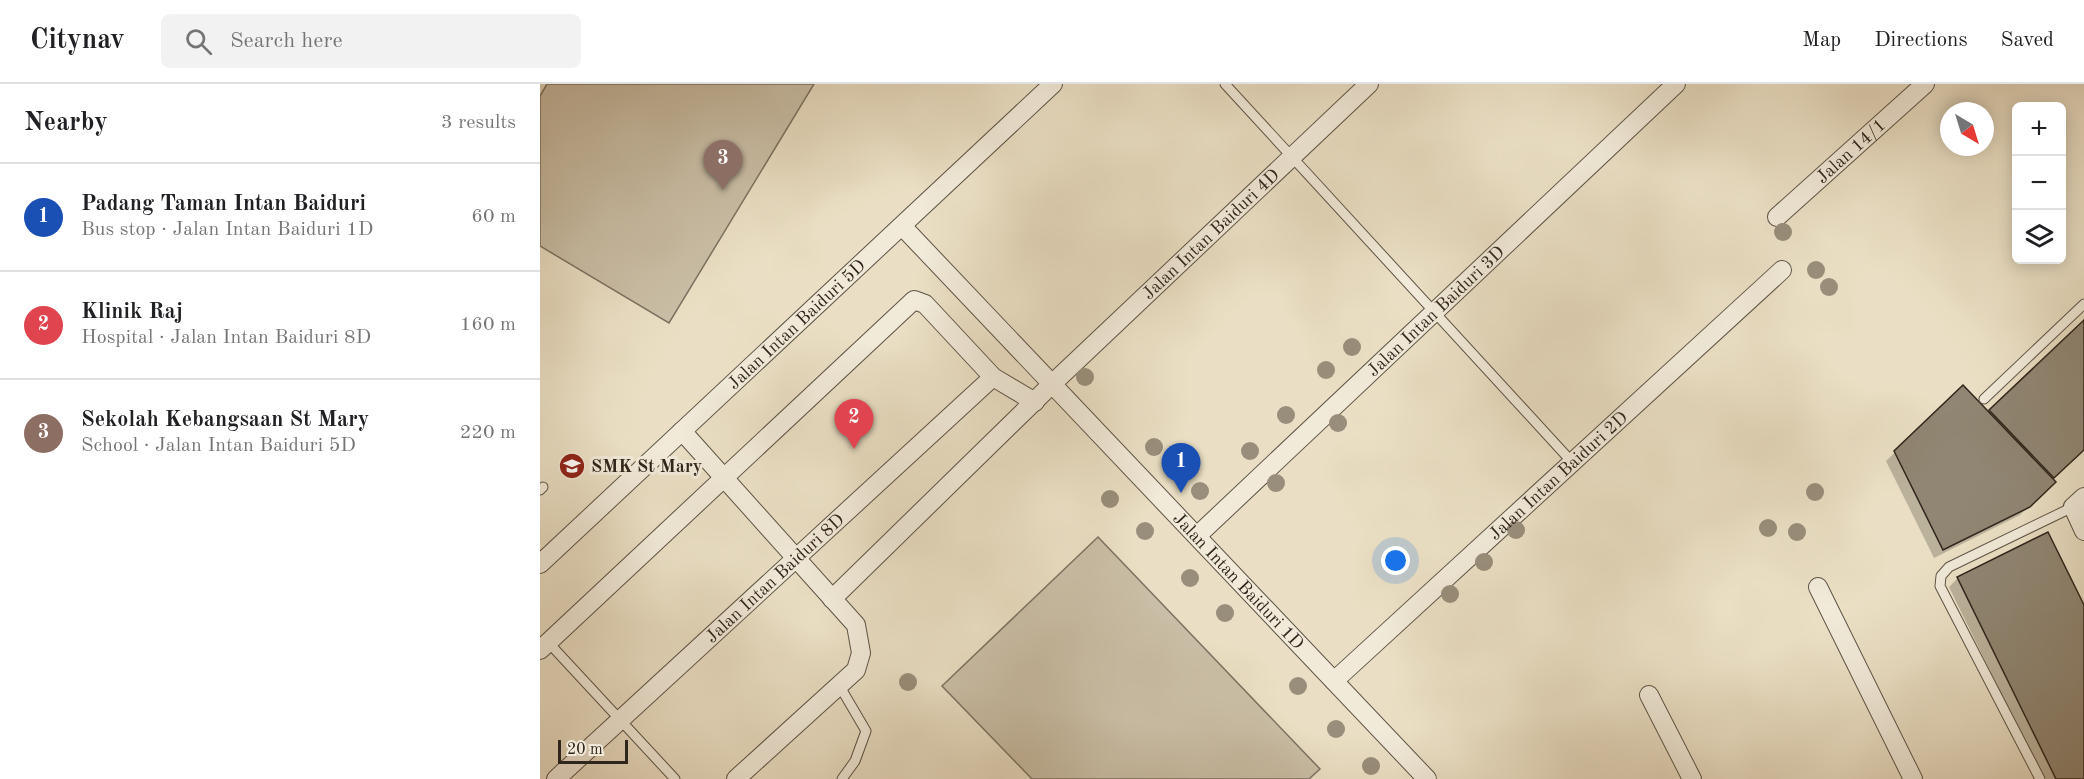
<!DOCTYPE html>
<meta charset="utf-8">
<style>
:root{--surface:#fff;--page:#f2f2f2;--text:#202124;--muted:#757577;--line:#e0e0e0;--accent:#1a73e8}
body{margin:0;font-family:"Old Standard TT",serif;background:var(--page);color:var(--text)}
.controls{position:absolute;right:18px;top:18px;display:grid;overflow:hidden;border-radius:9px;box-shadow:0 3px 15px #0003}
.controls button{width:54px;height:54px;display:grid;place-items:center;padding:0;border:0;border-bottom:2px solid var(--line);background:var(--surface);color:var(--text);font:30px sans-serif}
.compass{position:absolute;left:1400px;top:18px;width:54px;height:54px;border-radius:50%;background:var(--surface);box-shadow:0 3px 15px #0003;rotate:142deg}
.scale{position:absolute;left:18px;bottom:15px;width:70px;box-sizing:border-box;padding-left:6px;border:3px solid #2f251c;border-top:0;font-size:16px;line-height:21px;white-space:nowrap;color:#2f251c;-webkit-text-stroke:4px #f1ead9;paint-order:stroke}
.you{position:absolute;left:856px;top:477px;width:21px;height:21px;margin:-15px;border:4px solid #fff;border-radius:50%;background:#1a73e8;box-shadow:0 0 0 9px #1a73e833}
.badge{display:grid;place-items:center;width:39px;height:39px;border-radius:50%;background:var(--accent);color:#fff;font-size:20px;font-weight:700}
.pin{position:absolute;translate:-50% -50px;filter:drop-shadow(0 2px 3px #0008)}
.pin::after{content:'';position:absolute;top:32px;width:21px;height:18px;background:inherit;clip-path:polygon(0 0,100% 0,50% 100%)}
.list{margin:0;padding:0;list-style:none}
h2{display:flex;justify-content:space-between;align-items:center;height:78px;margin:0;padding:0 24px;font-size:26px}
h2 small{font-size:20px;font-weight:400;color:var(--muted)}
.list li{display:grid;grid-template-columns:39px 1fr auto;gap:18px;align-items:center;box-sizing:border-box;height:108px;padding:0 24px;border-top:2px solid var(--line)}
.list b{display:block;font-size:22px;white-space:nowrap}
.list p{margin:0;font-size:20px;white-space:nowrap;color:var(--muted)}
.list em{font-size:20px;font-style:normal;color:var(--muted)}
.icon{flex:none;width:33px;height:33px;fill:none;stroke:currentColor;stroke-width:2;stroke-linecap:round;stroke-linejoin:round}
.map{position:relative;flex:none;width:1544px;height:695px;overflow:hidden}
header{display:flex;align-items:center;gap:36px;box-sizing:border-box;height:84px;padding:0 30px;background:var(--surface);border-bottom:2px solid var(--line)}
header strong{font-size:28px}
nav{display:flex;gap:33px;margin-inline-start:auto;font-size:21px}
.search{width:420px;height:54px;background:var(--page);display:flex;align-items:center;gap:15px;box-sizing:border-box;padding:0 21px;border-radius:9px;color:var(--muted);font-size:22px}
main{display:flex}
aside{flex:1;background:var(--surface)}
.map>svg:first-child{display:block}
</style>
<header>
<strong>Citynav</strong>
<div class="search"><svg class="icon" aria-label="search" viewBox="0 0 24 24"><circle cx="10" cy="10" r="6"/><path d="M15 15l6 6"/></svg>Search here</div>
<nav><a>Map</a><a>Directions</a><a>Saved</a></nav>
</header>
<main>
<aside>
<h2>Nearby<small>3 results</small></h2>
<ul class="list">
<li><span class="badge" style="background:#1a4fb4">1</span><div><b>Padang Taman Intan Baiduri</b><p>Bus stop · Jalan Intan Baiduri 1D</p></div><em>60 m</em></li>
<li><span class="badge" style="background:#e0444e">2</span><div><b>Klinik Raj</b><p>Hospital · Jalan Intan Baiduri 8D</p></div><em>160 m</em></li>
<li><span class="badge" style="background:#8d6e63">3</span><div><b>Sekolah Kebangsaan St Mary</b><p>School · Jalan Intan Baiduri 5D</p></div><em>220 m</em></li>
</ul>
</aside>
<div class="map">
<svg width="1544" height="695" viewBox="0 0 1544 695">
<rect width="100%" height="100%" fill="#eadfc4"/>
<filter id="stains"><feTurbulence type="fractalNoise" baseFrequency=".00333" numOctaves="4"/><feColorMatrix values="0 0 0 0 .2 0 0 0 0 .09 0 0 0 0 .02 0 0 0 .5 -.17"/></filter>
<radialGradient id="worn" r=".72"><stop offset=".6" stop-color="#630" stop-opacity="0"/><stop offset="1" stop-color="#630" stop-opacity=".3"/></radialGradient>
<g fill="#cabfa7" stroke="#7c7262" stroke-width="1.5">
<path d="M 7,0 L 274,0 L 129,239 L 0,162 L 0,12 Z"/>
<path d="M 558,453 L 780,685 L 769,695 L 492,695 L 402,602 Z"/>
</g>
<g fill="#0003">
<path d="M 1544,238 L 1544,365 L 1511,396 L 1514,398 L 1480,431 L 1394,474 L 1346,377 L 1423,303 L 1448,329 Z"/>
<path d="M 1507,450 L 1544,524 L 1544,695 L 1503,695 L 1409,503 L 1418,494 Z"/>
</g>
<g fill="#908673" stroke="#2f251c" stroke-width="1.5">
<path d="M 1544,236 L 1544,366 L 1514,394 L 1449,326 Z"/>
<path d="M 1423,301 L 1516,398 L 1490,423 L 1403,466 L 1354,367 Z"/>
<path d="M 1508,448 L 1544,521 L 1544,695 L 1516,695 L 1417,493 Z"/>
</g>
<g fill="none" stroke-linecap="round" stroke-linejoin="round">
<g stroke="#5e5446" stroke-width="11">
<g id="lane">
<path d="M 685,0 L 1032,378"/>
<path d="M 1444,315 L 1544,220"/>
<path d="M 0,406 L 3,403"/>
<path d="M 8,558 L 135,695"/>
<path d="M 299,601 L 326,647 L 315,677 L 302,695"/>
<path d="M 1500,695 L 1400,502 L 1401,492 L 1409,483 L 1533,423"/>
</g>
</g>
<g stroke="#5e5446" stroke-width="20">
<g id="street">
<path id="s1" d="M 1237,133 L 1385,0"/>
<path id="s2" d="M 362,142 L 887,695"/>
<path d="M 142,347 L 316,541 L 321,569 L 316,586 L 196,695"/>
<path d="M 1544,413 L 1533,423 L 1544,447"/>
<path id="s3" d="M 657,452 L 1136,0"/>
<path id="s4" d="M 0,480 L 513,0"/>
<path d="M 1278,503 L 1373,695"/>
<path id="s5" d="M 292,515 L 512,300 L 829,0"/>
<path d="M 0,566 L 374,216 L 385,220 L 453,293 L 495,318"/>
<path id="s6" d="M 794,597 L 1242,186"/>
<path d="M 1109,611 L 1152,695"/>
<path id="s7" d="M 16,695 L 453,293"/>
</g>
</g>
<use href="#lane" stroke="#f1ead9" stroke-width="9"/>
<use href="#street" stroke="#f1ead9" stroke-width="18"/>
</g>
<g fill="#998e7b">
<circle cx="1243" cy="148" r="9"/>
<circle cx="1276" cy="186" r="9"/>
<circle cx="1289" cy="203" r="9"/>
<circle cx="812" cy="263" r="9"/>
<circle cx="786" cy="286" r="9"/>
<circle cx="545" cy="293" r="9"/>
<circle cx="746" cy="331" r="9"/>
<circle cx="798" cy="339" r="9"/>
<circle cx="614" cy="363" r="9"/>
<circle cx="710" cy="367" r="9"/>
<circle cx="635" cy="386" r="9"/>
<circle cx="736" cy="399" r="9"/>
<circle cx="660" cy="407" r="9"/>
<circle cx="1275" cy="408" r="9"/>
<circle cx="570" cy="415" r="9"/>
<circle cx="1228" cy="444" r="9"/>
<circle cx="976" cy="446" r="9"/>
<circle cx="605" cy="447" r="9"/>
<circle cx="1257" cy="448" r="9"/>
<circle cx="944" cy="478" r="9"/>
<circle cx="650" cy="494" r="9"/>
<circle cx="910" cy="510" r="9"/>
<circle cx="685" cy="529" r="9"/>
<circle cx="368" cy="598" r="9"/>
<circle cx="758" cy="602" r="9"/>
<circle cx="796" cy="645" r="9"/>
<circle cx="831" cy="682" r="9"/>
</g>
<defs>
<g id="school-disc" transform="scale(1.35)"><circle r="9.5" fill="#8f2418" stroke="#f1ead9"/><path d="M0-5L7-2L0 1L-7-2ZM-4 1L0 2.5L4 1V4Q0 6-4 4Z" fill="#fff"/></g>
</defs>
<g fill-rule="evenodd">
<use href="#school-disc" x="32" y="382"/>
</g>
<g text-anchor="middle" stroke-width="6" stroke-linejoin="round" paint-order="stroke">
<g font-size="18" fill="#2f251c" stroke="#f1ead9">
<text dy="6" stroke="none"><textPath href="#s1" startOffset="99">Jalan 14/1</textPath></text>
<text dy="6" stroke="none"><textPath href="#s5" startOffset="526">Jalan Intan Baiduri 4D</textPath></text>
<text dy="6" stroke="none"><textPath href="#s3" startOffset="328">Jalan Intan Baiduri 3D</textPath></text>
<text dy="6" stroke="none"><textPath href="#s4" startOffset="351">Jalan Intan Baiduri 5D</textPath></text>
<text dy="6" stroke="none"><textPath href="#s6" startOffset="304">Jalan Intan Baiduri 2D</textPath></text>
<text dy="6" stroke="none"><textPath href="#s7" startOffset="297">Jalan Intan Baiduri 8D</textPath></text>
<text dy="6" stroke="none"><textPath href="#s2" startOffset="489">Jalan Intan Baiduri 1D</textPath></text>
</g>
<g font-size="18" font-weight="bold" fill="#2f251c" stroke="#f1ead9" text-anchor="start">
<text x="51" y="388">SMK St Mary</text>
</g>
</g>
<rect width="100%" height="100%" filter="url(#stains)"/>
<rect width="100%" height="100%" fill="url(#worn)"/>
</svg>
<div class="controls">
<button>+</button>
<button>−</button>
<button><svg class="icon" aria-label="layers" viewBox="0 0 24 24"><path d="M12 4l9 5-9 5-9-5zM3 14l9 5 9-5"/></svg></button>
</div>
<svg class="compass" viewBox="-18 -18 36 36"><path d="M0-13l5 13h-10z" fill="#e53935"/><path d="M0 13l5-13h-10z" fill="#757577"/></svg>
<div class="scale">20 m</div>
<div class="you"></div>
<div class="pin badge" style="left:641px;top:409px;background:#1a4fb4">1</div>
<div class="pin badge" style="left:314px;top:365px;background:#e0444e">2</div>
<div class="pin badge" style="left:183px;top:106px;background:#8d6e63">3</div>
</div>
</main>
